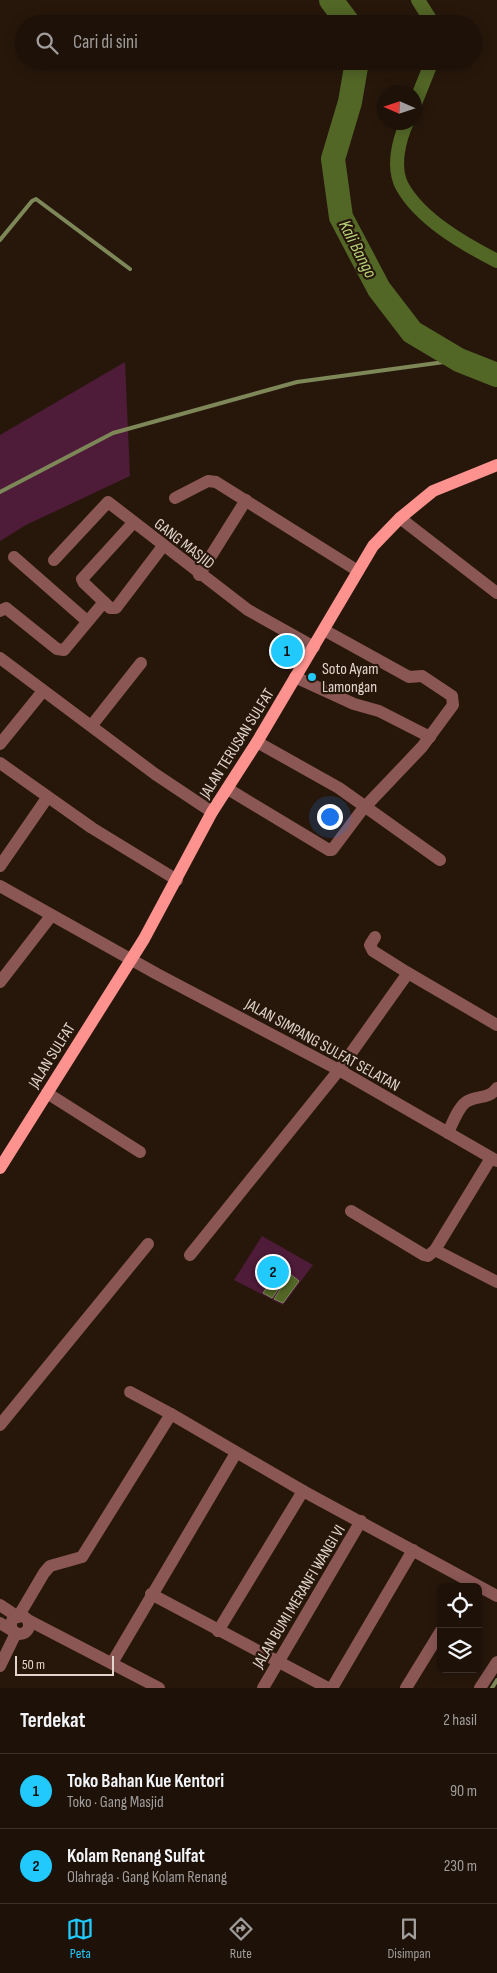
<!DOCTYPE html>
<html lang="id">
<meta charset="utf-8">
<style>
:root{--surface:#1d1108;--page:#2a1f16;--text:#f1f3f6;--muted:#a09d9c;--line:#3b3129;--accent:#21c9fd}
body{margin:0;font-family:"Sofia Sans Condensed",sans-serif;background:var(--page);color:var(--text)}
.controls{position:absolute;right:15px;bottom:15px;display:grid;overflow:hidden;border-radius:8px;box-shadow:0 2px 12px #0003}
.controls button{width:45px;height:45px;display:grid;place-items:center;padding:0;border:0;border-bottom:1px solid var(--line);background:var(--surface);color:var(--text);font:25px sans-serif}
.compass{position:absolute;left:377px;top:85px;width:45px;height:45px;border-radius:50%;background:var(--surface);box-shadow:0 2px 12px #0003;rotate:273deg}
.scale{position:absolute;left:15px;bottom:12px;width:99px;box-sizing:border-box;padding-left:5px;border:2px solid #e0d4cc;border-top:0;font-size:14px;line-height:18px;white-space:nowrap;color:#e0d4cc;-webkit-text-stroke:4px #27170b;paint-order:stroke}
.you{position:absolute;left:329px;top:816px;width:18px;height:18px;margin:-12px;border:4px solid #fff;border-radius:50%;background:#1a73e8;box-shadow:0 0 0 8px #1a73e833}
.badge{display:grid;place-items:center;width:32px;height:32px;border-radius:50%;background:var(--accent);color:#111;font-size:16px;font-weight:700}
.pin{position:absolute;translate:-50% -50%;border:2px solid #fff;box-shadow:0 1px 5px #0006}
.list{margin:0;padding:0;list-style:none}
h2{display:flex;justify-content:space-between;align-items:center;height:65px;margin:0;padding:0 20px;font-size:21px}
h2 small{font-size:16px;font-weight:400;color:var(--muted)}
.list li{display:grid;grid-template-columns:32px 1fr auto;gap:15px;align-items:center;box-sizing:border-box;height:75px;padding:0 20px;border-top:1px solid var(--line)}
.list b{display:block;font-size:19px;white-space:nowrap}
.list p{margin:0;font-size:16px;white-space:nowrap;color:var(--muted)}
.list em{font-size:16px;font-style:normal;color:var(--muted)}
.icon{flex:none;width:28px;height:28px;fill:none;stroke:currentColor;stroke-width:2;stroke-linecap:round;stroke-linejoin:round}
.map{position:relative;flex:none;width:497px;height:1688px;overflow:hidden}
.search{position:absolute;background:var(--surface);box-shadow:0 2px 12px #0003;left:15px;right:15px;top:15px;height:55px;display:flex;align-items:center;gap:12px;box-sizing:border-box;padding:0 18px;border-radius:28px;color:var(--muted);font-size:19px}
.sheet{height:215px;background:var(--surface)}
nav{display:flex;justify-content:space-around;align-items:center;box-sizing:border-box;height:70px;border-top:1px solid var(--line);background:var(--surface);font-size:14px;color:var(--muted)}
nav a{display:grid;justify-items:center;gap:2px}
nav .on{color:var(--accent)}
.map>svg:first-child{display:block}
</style>
<div class="map">
<svg width="497" height="1688" viewBox="0 0 497 1688">
<rect width="100%" height="100%" fill="#27170b"/>
<g fill="#4e1b38">
<path d="M 125,362 L 130,476 L 26,525 L 0,541 L 0,435 Z"/>
<path d="M 262,1236 L 313,1265 L 283,1305 L 234,1280 Z"/>
</g>
<g fill="#526626" stroke="#7d8758">
<path d="M 280,1268 L 289,1274 L 272,1298 L 263,1293 Z"/>
<path d="M 290,1274 L 299,1281 L 283,1303 L 274,1299 Z"/>
</g>
<g fill="none" stroke-linecap="round" stroke-linejoin="round">
<g stroke="#7d8758" stroke-width="4">
<path d="M 0,240 L 32,201 L 36,199 L 130,269"/>
<path d="M 0,492 L 113,433 L 297,382 L 459,360"/>
<path d="M 492,1688 L 497,1680"/>
</g>
<g stroke="#526626" stroke-width="14">
<path d="M 418,0 L 433,24"/>
<path d="M 414,106 L 432,61"/>
<path d="M 407,122 C 399,140 392,167 402,186 C 420,219 464,244 497,261"/>
</g>
<g stroke="#526626" stroke-width="24">
<path d="M 331,0 L 349,24"/>
<path d="M 357,61 L 350,102 L 333,159 L 341,217 L 379,289 L 412,332 L 459,360 L 497,375"/>
</g>
<g stroke="#8a5755" stroke-width="12">
<path d="M 175,498 L 208,481 L 216,482 L 358,571"/>
<path d="M 400,518 L 497,593"/>
<path d="M 14,557 L 87,621"/>
<path d="M 54,560 L 108,502 L 248,610 L 314,647"/>
<path d="M 199,575 L 246,500"/>
<path d="M 104,602 L 84,583 L 82,579 L 133,523"/>
<path d="M 0,611 L 6,608 L 57,649 L 64,650 L 104,602 L 110,608 L 116,608 L 163,546"/>
<path d="M 0,658 L 155,774 L 212,812"/>
<path d="M 295,677 L 354,704 L 379,711 L 430,737"/>
<path d="M 92,725 L 141,663"/>
<path d="M 257,742 L 339,788 L 440,860"/>
<path d="M 0,744 L 43,691"/>
<path d="M 0,763 L 92,828 L 177,880"/>
<path d="M 228,789 L 329,850 L 332,850 L 362,810 L 422,747 L 453,705 L 452,696 L 422,676 L 409,677 L 324,630"/>
<path d="M 0,866 L 47,798"/>
<path d="M 0,886 L 157,974 L 339,1070 L 497,1161"/>
<path d="M 375,937 L 370,945 L 373,951 L 408,973"/>
<path d="M 0,982 L 51,916"/>
<path d="M 47,1093 L 140,1152"/>
<path d="M 448,1133 C 452,1124 458,1108 466,1102 C 477,1095 488,1100 497,1088"/>
<path d="M 351,1211 L 424,1255 L 428,1256 L 435,1250 L 497,1282"/>
<path d="M 435,1250 L 491,1158"/>
<path d="M 190,1255 L 339,1070 L 408,973 L 497,1025"/>
<path d="M 130,1392 L 171,1414"/>
<path d="M 0,1425 L 148,1244"/>
<path d="M 151,1594 L 328,1688"/>
<path d="M 0,1605 L 18,1617 L 44,1573 L 50,1566 L 82,1557 L 171,1414 L 303,1491 L 497,1596"/>
<circle cx="20" cy="1625" r="9"/>
<path d="M 28,1620 L 159,1688"/>
<path d="M 0,1623 L 13,1631"/>
<path d="M 218,1631 L 303,1491"/>
<path d="M 112,1663 L 236,1453"/>
<path d="M 0,1666 L 16,1633"/>
<path d="M 263,1688 L 361,1521"/>
<path d="M 332,1688 L 413,1550"/>
<path d="M 406,1688 L 441,1631"/>
<path d="M 480,1688 L 497,1662"/>
</g>
<path stroke="#fd928f" stroke-width="12" d="M 0,1168 L 144,939 L 212,812 L 257,742 L 373,546 L 400,518 L 433,491 L 497,465"/>
</g>
<circle fill="#21c9fd" stroke="#27170b" stroke-width="2" cx="312" cy="677" r="5"/>
<g text-anchor="middle" stroke-width="4.5" stroke-linejoin="round" paint-order="stroke">
<g font-size="16" fill="#e0d4cc" stroke="#27170b">
<text transform="translate(185 543) rotate(38)" y="6">GANG MASJID</text>
<text transform="translate(236 743) rotate(-58)" y="6">JALAN TERUSAN SULFAT</text>
<text transform="translate(323 1044) rotate(29)" y="6">JALAN SIMPANG SULFAT SELATAN</text>
<text transform="translate(51 1055) rotate(-58)" y="6">JALAN SULFAT</text>
<text transform="translate(298 1596) rotate(-59)" y="6">JALAN BUMI MERANFI WANGI VI</text>
</g>
<g font-size="16" fill="#e0d4cc" stroke="#27170b" text-anchor="start">
<text x="322" y="674">Soto Ayam<tspan x="322" dy="18">Lamongan</tspan></text>
</g>
<g font-size="18" font-style="italic" fill="#b5d378" stroke="#27170b">
<text transform="translate(358 249) rotate(63)" y="6">Kali Bango</text>
</g>
</g>
</svg>
<div class="controls">
<button><svg class="icon" aria-label="locate" viewBox="0 0 24 24"><circle cx="12" cy="12" r="6"/><path d="M12 2v4M12 18v4M2 12h4M18 12h4"/></svg></button>
<button><svg class="icon" aria-label="layers" viewBox="0 0 24 24"><path d="M12 4l9 5-9 5-9-5zM3 14l9 5 9-5"/></svg></button>
</div>
<svg class="compass" viewBox="-18 -18 36 36"><path d="M0-13l5 13h-10z" fill="#e53935"/><path d="M0 13l5-13h-10z" fill="#a09d9c"/></svg>
<div class="scale">50 m</div>
<div class="you"></div>
<div class="pin badge" style="left:287px;top:651px">1</div>
<div class="pin badge" style="left:273px;top:1272px">2</div>
<div class="search"><svg class="icon" aria-label="search" viewBox="0 0 24 24"><circle cx="10" cy="10" r="6"/><path d="M15 15l6 6"/></svg>Cari di sini</div>
</div>
<section class="sheet">
<h2>Terdekat<small>2 hasil</small></h2>
<ul class="list">
<li><span class="badge">1</span><div><b>Toko Bahan Kue Kentori</b><p>Toko · Gang Masjid</p></div><em>90 m</em></li>
<li><span class="badge">2</span><div><b>Kolam Renang Sulfat</b><p>Olahraga · Gang Kolam Renang</p></div><em>230 m</em></li>
</ul>
</section>
<nav>
<a class="on"><svg class="icon" aria-label="map" viewBox="0 0 24 24"><path d="M3 6l6-2 6 2 6-2v14l-6 2-6-2-6 2zM9 4v14M15 6v14"/></svg>Peta</a>
<a><svg class="icon" aria-label="directions" viewBox="0 0 24 24"><path d="M12 3l9 9-9 9-9-9zM9 14v-3h6M13 9l2 2-2 2"/></svg>Rute</a>
<a><svg class="icon" aria-label="saved" viewBox="0 0 24 24"><path d="M7 4h10v16l-5-4-5 4z"/></svg>Disimpan</a>
</nav>
